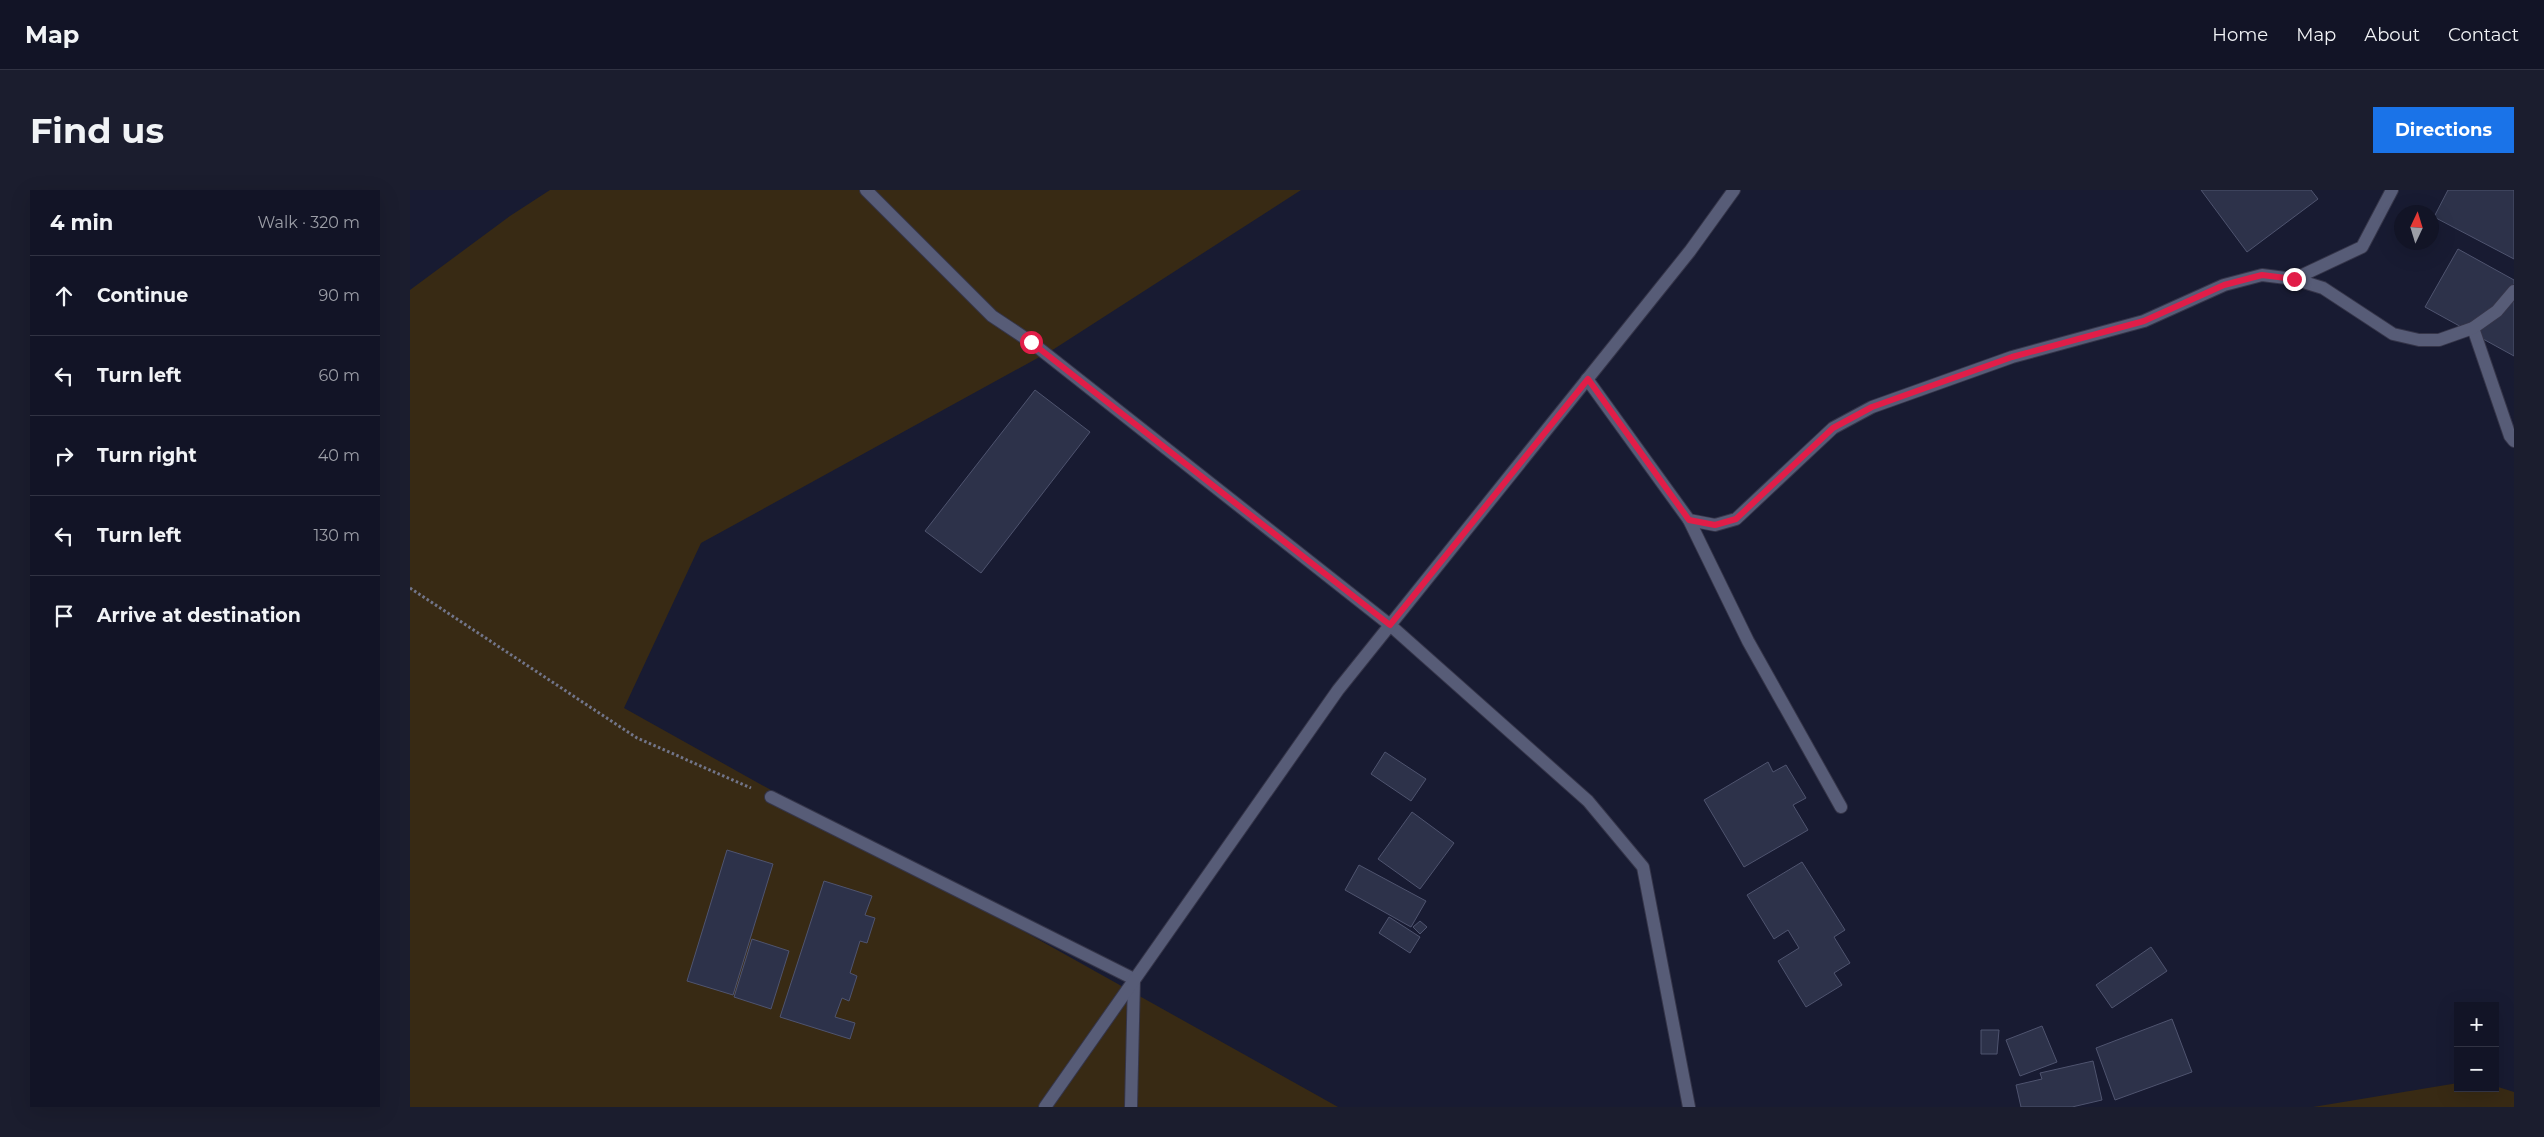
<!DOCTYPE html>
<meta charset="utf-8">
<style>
:root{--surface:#121426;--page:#1b1d2e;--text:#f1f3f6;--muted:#9c9ea7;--line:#313343;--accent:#1a73e8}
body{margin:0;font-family:Montserrat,sans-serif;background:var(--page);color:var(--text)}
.controls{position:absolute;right:15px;bottom:15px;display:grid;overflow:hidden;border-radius:0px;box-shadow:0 5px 20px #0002}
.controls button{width:45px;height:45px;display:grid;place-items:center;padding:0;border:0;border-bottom:1px solid var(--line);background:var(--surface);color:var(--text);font:25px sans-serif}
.compass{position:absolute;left:1984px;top:15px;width:45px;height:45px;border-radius:50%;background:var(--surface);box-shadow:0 5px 20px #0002;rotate:4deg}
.stop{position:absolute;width:15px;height:15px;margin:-11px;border:4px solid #e11d48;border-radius:50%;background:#fff}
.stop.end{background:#e11d48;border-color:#fff;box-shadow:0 1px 5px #0008}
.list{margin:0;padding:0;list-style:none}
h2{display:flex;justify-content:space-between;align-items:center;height:65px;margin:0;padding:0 20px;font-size:21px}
h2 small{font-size:16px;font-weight:400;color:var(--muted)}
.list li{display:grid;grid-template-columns:32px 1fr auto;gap:15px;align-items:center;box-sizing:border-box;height:80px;padding:0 20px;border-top:1px solid var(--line)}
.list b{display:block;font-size:19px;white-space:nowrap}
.list em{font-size:16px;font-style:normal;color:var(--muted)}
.icon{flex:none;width:28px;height:28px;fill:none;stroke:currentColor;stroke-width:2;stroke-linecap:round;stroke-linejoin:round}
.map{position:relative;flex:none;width:2104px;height:917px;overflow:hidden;border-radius:0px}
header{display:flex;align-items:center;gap:30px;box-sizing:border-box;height:70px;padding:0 25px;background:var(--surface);border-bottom:1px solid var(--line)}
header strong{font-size:24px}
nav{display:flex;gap:28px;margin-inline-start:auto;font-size:18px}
.intro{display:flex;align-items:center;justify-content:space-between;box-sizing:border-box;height:120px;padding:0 30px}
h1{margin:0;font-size:35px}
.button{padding:12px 22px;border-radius:0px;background:var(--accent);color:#fff;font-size:18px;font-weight:700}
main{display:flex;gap:30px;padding:0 30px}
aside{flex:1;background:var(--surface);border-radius:0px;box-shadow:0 5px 20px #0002}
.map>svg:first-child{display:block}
</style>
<header>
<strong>Map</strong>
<nav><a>Home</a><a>Map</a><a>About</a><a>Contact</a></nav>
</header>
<div class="intro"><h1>Find us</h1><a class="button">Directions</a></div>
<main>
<aside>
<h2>4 min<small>Walk · 320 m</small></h2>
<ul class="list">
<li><svg class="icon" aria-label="ahead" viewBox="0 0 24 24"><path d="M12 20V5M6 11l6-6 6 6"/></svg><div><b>Continue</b></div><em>90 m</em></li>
<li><svg class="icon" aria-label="left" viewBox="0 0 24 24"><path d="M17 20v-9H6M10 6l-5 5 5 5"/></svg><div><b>Turn left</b></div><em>60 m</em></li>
<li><svg class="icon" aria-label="right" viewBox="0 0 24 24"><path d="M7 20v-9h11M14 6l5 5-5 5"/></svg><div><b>Turn right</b></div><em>40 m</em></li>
<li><svg class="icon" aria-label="left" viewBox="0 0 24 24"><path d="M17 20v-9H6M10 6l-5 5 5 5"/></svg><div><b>Turn left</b></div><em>130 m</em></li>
<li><svg class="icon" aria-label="arrive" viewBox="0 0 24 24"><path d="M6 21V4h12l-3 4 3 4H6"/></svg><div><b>Arrive at destination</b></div></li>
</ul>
</aside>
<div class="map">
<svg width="2104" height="917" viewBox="0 0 2104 917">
<rect width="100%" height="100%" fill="#181b32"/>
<g fill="#382a14">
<path d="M 140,0 L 891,0 L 644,159 L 291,353 L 214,518 L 928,917 L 0,917 L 0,100 L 100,26 Z"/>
<path d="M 2048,893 L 2048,898 L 2085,896 L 2104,902 L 2104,917 L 1903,917 Z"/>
</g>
<g fill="#2d324a" stroke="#4f546f">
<path d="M 1791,0 L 1901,0 L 1908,9 L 1837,62 Z"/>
<path d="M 2038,0 L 2104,0 L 2104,69 L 2024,27 Z"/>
<path d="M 2048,59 L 2104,90 L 2104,166 L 2015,117 Z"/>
<path d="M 625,200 L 680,242 L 571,383 L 515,341 Z"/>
<path d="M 975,562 L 1016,589 L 1001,611 L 961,584 Z"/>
<path d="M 1358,572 L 1363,582 L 1376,575 L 1396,608 L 1383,615 L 1398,640 L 1334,677 L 1294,610 Z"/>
<path d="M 1002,622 L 1044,653 L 1010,699 L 968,669 Z"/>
<path d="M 317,660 L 363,674 L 323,805 L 277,791 Z"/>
<path d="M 1392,672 L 1435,740 L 1424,747 L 1440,773 L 1424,783 L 1432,795 L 1396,817 L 1368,771 L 1389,758 L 1378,740 L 1364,749 L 1337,705 Z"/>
<path d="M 949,675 L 1016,711 L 1001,737 L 935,700 Z"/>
<path d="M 414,691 L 462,706 L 455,725 L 465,728 L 457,753 L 450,751 L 440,783 L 447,786 L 439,811 L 432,808 L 425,827 L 445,833 L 440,849 L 370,827 Z"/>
<path d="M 979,727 L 1010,747 L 1000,763 L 969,743 Z"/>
<path d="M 1010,731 L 1017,737 L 1010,744 L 1003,737 Z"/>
<path d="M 342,749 L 379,761 L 361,819 L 324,807 Z"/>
<path d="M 1741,757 L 1757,781 L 1702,818 L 1686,795 Z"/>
<path d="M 1762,829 L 1782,882 L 1705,910 L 1686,858 Z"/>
<path d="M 1632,836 L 1647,872 L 1610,886 L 1596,850 Z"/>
<path d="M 1571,840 L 1589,840 L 1587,864 L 1571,864 Z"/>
<path d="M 1683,871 L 1692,910 L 1662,917 L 1611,917 L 1606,895 L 1632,889 L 1630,883 Z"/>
</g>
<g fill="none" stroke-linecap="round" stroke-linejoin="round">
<g stroke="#353549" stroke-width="14">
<g id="minor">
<path d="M 456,0 L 582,126 L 621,152 L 980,435 L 1178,611 L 1233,677 L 1279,917"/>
<path d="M 1884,89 L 1952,57 L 1982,0"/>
<path d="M 2063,138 L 2100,246 L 2104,251"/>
<path d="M 1177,189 L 1279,330 L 1305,335 L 1326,329 L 1423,238 L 1462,217 L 1602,167 L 1734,131 L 1814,95 L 1852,85 L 1884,89 L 1913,98 L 1983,144 L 2009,150 L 2029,150 L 2063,138 L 2087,121 L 2104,101"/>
<path d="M 1279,330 L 1338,451 L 1431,617"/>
<path d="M 361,607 L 724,789 L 721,917"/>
<path d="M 635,917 L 928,500 L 1280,61 L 1324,0"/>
</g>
</g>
<path stroke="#727589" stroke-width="3" stroke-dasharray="2.5 2.5" stroke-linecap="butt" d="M 0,398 L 227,548 L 341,598"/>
<use href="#minor" stroke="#575c77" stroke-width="12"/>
</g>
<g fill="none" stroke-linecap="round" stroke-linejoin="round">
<path stroke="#e11d48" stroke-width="6" d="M 621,152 L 980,435 L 1178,189 L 1279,330 L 1305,335 L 1326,329 L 1423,238 L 1462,217 L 1602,167 L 1734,131 L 1814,95 L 1852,85 L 1884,89"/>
</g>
</svg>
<div class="controls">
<button>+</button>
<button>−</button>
</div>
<svg class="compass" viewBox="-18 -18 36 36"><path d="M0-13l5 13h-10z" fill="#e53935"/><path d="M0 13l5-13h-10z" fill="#9c9ea7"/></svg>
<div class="stop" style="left:621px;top:152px"></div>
<div class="stop end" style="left:1884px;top:89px"></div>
</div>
</main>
